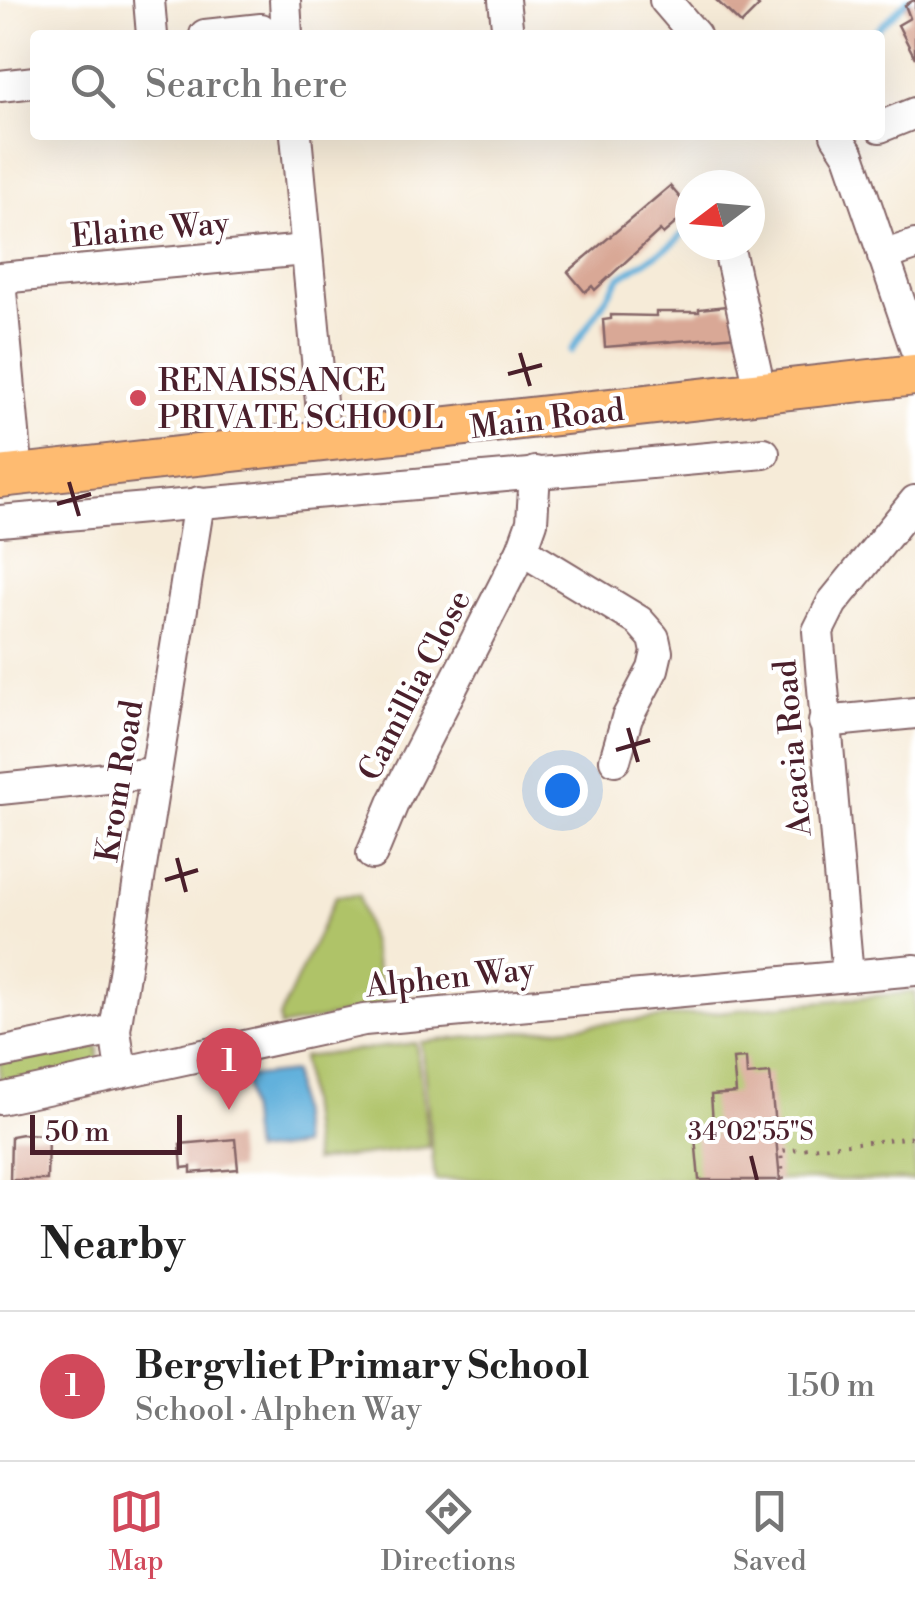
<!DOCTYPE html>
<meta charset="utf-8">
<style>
:root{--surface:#fff;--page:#f6f6f6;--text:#222;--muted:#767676;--line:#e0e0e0;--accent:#d1495b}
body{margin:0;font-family:"Libre Bodoni",serif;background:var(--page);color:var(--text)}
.compass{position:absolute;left:675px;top:170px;width:90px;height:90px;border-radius:50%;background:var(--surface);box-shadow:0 10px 40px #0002;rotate:254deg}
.scale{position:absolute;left:30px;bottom:25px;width:152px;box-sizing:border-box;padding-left:10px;border:5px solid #4a1f2b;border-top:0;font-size:28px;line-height:35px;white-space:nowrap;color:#4a1f2b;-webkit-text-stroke:8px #fff;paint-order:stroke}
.you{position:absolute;left:562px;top:790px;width:35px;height:35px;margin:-25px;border:8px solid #fff;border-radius:50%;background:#1a73e8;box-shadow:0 0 0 15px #1a73e833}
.badge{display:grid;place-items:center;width:65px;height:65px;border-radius:50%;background:var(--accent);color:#fff;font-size:32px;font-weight:700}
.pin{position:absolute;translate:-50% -82px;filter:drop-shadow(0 2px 5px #0008)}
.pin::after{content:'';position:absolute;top:52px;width:35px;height:30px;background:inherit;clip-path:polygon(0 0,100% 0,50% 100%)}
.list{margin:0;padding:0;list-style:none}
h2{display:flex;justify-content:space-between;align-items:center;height:130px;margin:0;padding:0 40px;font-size:42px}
h2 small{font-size:32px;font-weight:400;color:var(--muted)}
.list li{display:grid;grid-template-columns:65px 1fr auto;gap:30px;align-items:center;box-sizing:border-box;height:150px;padding:0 40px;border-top:2px solid var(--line)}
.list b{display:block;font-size:38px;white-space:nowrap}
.list p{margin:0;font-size:32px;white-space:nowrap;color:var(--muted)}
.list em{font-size:32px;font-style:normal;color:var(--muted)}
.icon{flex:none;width:55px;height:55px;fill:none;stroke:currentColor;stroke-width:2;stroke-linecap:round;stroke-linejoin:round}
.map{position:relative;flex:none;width:915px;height:1180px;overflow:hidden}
.search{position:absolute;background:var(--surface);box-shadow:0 10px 40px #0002;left:30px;right:30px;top:30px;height:110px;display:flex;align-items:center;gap:25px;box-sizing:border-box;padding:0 35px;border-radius:10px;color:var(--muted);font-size:38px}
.sheet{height:280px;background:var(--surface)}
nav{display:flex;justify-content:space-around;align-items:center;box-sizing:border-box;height:140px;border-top:2px solid var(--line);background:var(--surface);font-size:28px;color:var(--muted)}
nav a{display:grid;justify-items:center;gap:5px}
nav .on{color:var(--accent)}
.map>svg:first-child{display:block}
</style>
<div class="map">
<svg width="915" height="1180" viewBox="0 0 915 1180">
<rect width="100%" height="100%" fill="#fff"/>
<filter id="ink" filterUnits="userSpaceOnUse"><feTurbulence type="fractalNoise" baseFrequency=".01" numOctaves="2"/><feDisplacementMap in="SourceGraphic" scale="20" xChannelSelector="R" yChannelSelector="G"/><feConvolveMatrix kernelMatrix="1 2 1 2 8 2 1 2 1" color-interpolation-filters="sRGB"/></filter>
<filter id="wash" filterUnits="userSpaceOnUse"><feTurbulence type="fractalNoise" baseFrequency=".0048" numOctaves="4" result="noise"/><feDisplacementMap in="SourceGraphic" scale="40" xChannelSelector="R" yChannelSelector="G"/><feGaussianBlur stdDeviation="2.25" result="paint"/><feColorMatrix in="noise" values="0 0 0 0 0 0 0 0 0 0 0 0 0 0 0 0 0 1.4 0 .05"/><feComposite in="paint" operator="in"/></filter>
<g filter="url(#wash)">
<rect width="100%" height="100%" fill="#f6ebd8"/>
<g fill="#afc367" stroke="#7c7149" stroke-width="2.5">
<path d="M 359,895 L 386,1006 L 280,1027 L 279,1018 L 336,896 Z"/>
<path d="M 915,992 L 915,1180 L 435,1180 L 421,1042 Z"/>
<path d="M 416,1043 L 429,1147 L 314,1161 L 302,1057 Z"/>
<path d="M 98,1047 L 98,1063 L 0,1089 L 0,1061 Z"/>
</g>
<path fill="#62b1dc" stroke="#566884" stroke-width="2.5" d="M 293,1072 L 301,1146 L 253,1152 L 245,1077 Z"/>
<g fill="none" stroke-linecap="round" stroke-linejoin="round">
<g stroke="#62b1dc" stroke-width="6">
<path d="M 871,35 L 908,0"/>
<path d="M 571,351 L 620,277 L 673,244 L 690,226"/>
</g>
</g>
<g id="blocks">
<g fill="#d9a896">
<path d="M 716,0 L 753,0 L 759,6 L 741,24 Z"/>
<path d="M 914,0 L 915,0 L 915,58 L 898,25 L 910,18 L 905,5 Z"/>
<path d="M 670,186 L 688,207 L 681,213 L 684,216 L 663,234 L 660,230 L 595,290 L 592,286 L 585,292 L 568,272 Z"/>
<path d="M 727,306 L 727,311 L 736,310 L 738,336 L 605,347 L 603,320 L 611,319 L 611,315 L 656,316 L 656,312 L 699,312 L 699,309 Z"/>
<path d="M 746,1058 L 747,1075 L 770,1073 L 780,1180 L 699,1180 L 695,1137 L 714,1136 L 711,1095 L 736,1093 L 733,1059 Z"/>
<path d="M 22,1134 L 48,1135 L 47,1180 L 10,1180 L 11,1136 Z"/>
<path d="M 235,1139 L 238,1169 L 191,1173 L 191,1167 L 182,1168 L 180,1144 Z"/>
</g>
</g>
</g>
<g filter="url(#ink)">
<use href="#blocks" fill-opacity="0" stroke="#866668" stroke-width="2.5"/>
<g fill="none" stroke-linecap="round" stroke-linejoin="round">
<g stroke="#866668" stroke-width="34">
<g id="minor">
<path d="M 149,0 L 152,35"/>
<path d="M 285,0 L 287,35"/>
<path d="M 504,0 L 508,35"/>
<path d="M 665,0 L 695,35"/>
<path d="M 205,35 L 261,29"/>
<path d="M 0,86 L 35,82"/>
<path d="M 880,127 L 915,113"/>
<path d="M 296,135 L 325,444"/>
<path d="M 836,135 L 849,155 L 915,347"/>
<path d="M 728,245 L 761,394"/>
<path d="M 883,256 L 915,245"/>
<path d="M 0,278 L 305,250"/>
<path d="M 0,281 L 18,476"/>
<path d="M 0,521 L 764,453"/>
<path d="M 522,550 L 639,621 L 654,638 L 657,652 L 653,669 L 627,718 L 615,760"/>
<path d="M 824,722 L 915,713"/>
<path d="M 0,789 L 156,773"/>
<path d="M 372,854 L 394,801 L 522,550 L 532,522 L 535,472"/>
<path d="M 848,976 L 818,631 L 832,603 L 915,501"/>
<path d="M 0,1053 L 115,1030"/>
<path d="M 121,1071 L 115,1030 L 199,502"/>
<path d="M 0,1099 L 364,1020 L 915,970"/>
</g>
</g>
<g stroke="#866668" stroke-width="44">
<path id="major" d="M 0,477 L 915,375"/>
</g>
<path stroke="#866668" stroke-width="4" stroke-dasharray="2.5 8" stroke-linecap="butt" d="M 783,1180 L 781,1151 L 915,1137"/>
<use href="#minor" stroke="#fff" stroke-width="30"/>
<use href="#major" stroke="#febb71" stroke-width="40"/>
</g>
</g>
<path fill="none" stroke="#4a1f2b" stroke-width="4" d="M 520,353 L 530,386M 508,374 L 542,365M 69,482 L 79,516M 57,504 L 91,494M 628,728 L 638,762M 616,750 L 650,740M 177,858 L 186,892M 165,880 L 198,870M 751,1156 L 757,1180"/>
<circle fill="#d1495b" stroke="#fff" stroke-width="4" cx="138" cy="398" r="10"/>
<g text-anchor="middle" stroke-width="8" stroke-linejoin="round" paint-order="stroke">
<g font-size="32" fill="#4a1f2b" stroke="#fff">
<text transform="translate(150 229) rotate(-5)" y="11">Elaine Way</text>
<text transform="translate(547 418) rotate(-7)" y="11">Main Road</text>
<text transform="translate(414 685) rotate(-63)" y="11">Camillia Close</text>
<text transform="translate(792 748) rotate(-95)" y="11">Acacia Road</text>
<text transform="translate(119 781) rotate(-81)" y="11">Krom Road</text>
<text transform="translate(450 977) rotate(-6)" y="11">Alphen Way</text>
</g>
<g font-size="32" fill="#4a1f2b" stroke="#fff" text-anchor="start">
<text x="158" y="391">RENAISSANCE<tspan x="158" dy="37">PRIVATE SCHOOL</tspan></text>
</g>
</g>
<g font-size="25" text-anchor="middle" fill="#4a1f2b" stroke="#fff" stroke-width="8" stroke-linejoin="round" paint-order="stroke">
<text x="751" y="1140">34°02'55"S</text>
</g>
</svg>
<svg class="compass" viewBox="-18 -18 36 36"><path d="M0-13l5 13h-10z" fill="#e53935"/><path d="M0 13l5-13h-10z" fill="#767676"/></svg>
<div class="scale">50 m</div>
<div class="you"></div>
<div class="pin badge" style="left:229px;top:1110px">1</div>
<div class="search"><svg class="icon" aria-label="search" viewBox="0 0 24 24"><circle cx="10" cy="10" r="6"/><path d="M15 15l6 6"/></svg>Search here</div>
</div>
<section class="sheet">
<h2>Nearby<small></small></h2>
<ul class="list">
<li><span class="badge">1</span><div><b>Bergvliet Primary School</b><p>School · Alphen Way</p></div><em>150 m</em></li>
</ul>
</section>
<nav>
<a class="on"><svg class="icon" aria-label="map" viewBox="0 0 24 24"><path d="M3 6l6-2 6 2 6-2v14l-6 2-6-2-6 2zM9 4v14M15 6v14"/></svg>Map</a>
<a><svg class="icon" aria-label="directions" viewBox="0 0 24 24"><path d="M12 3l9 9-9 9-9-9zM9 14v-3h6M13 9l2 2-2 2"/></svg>Directions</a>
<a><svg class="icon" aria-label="saved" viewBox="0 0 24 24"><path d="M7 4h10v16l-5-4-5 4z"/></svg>Saved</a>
</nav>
